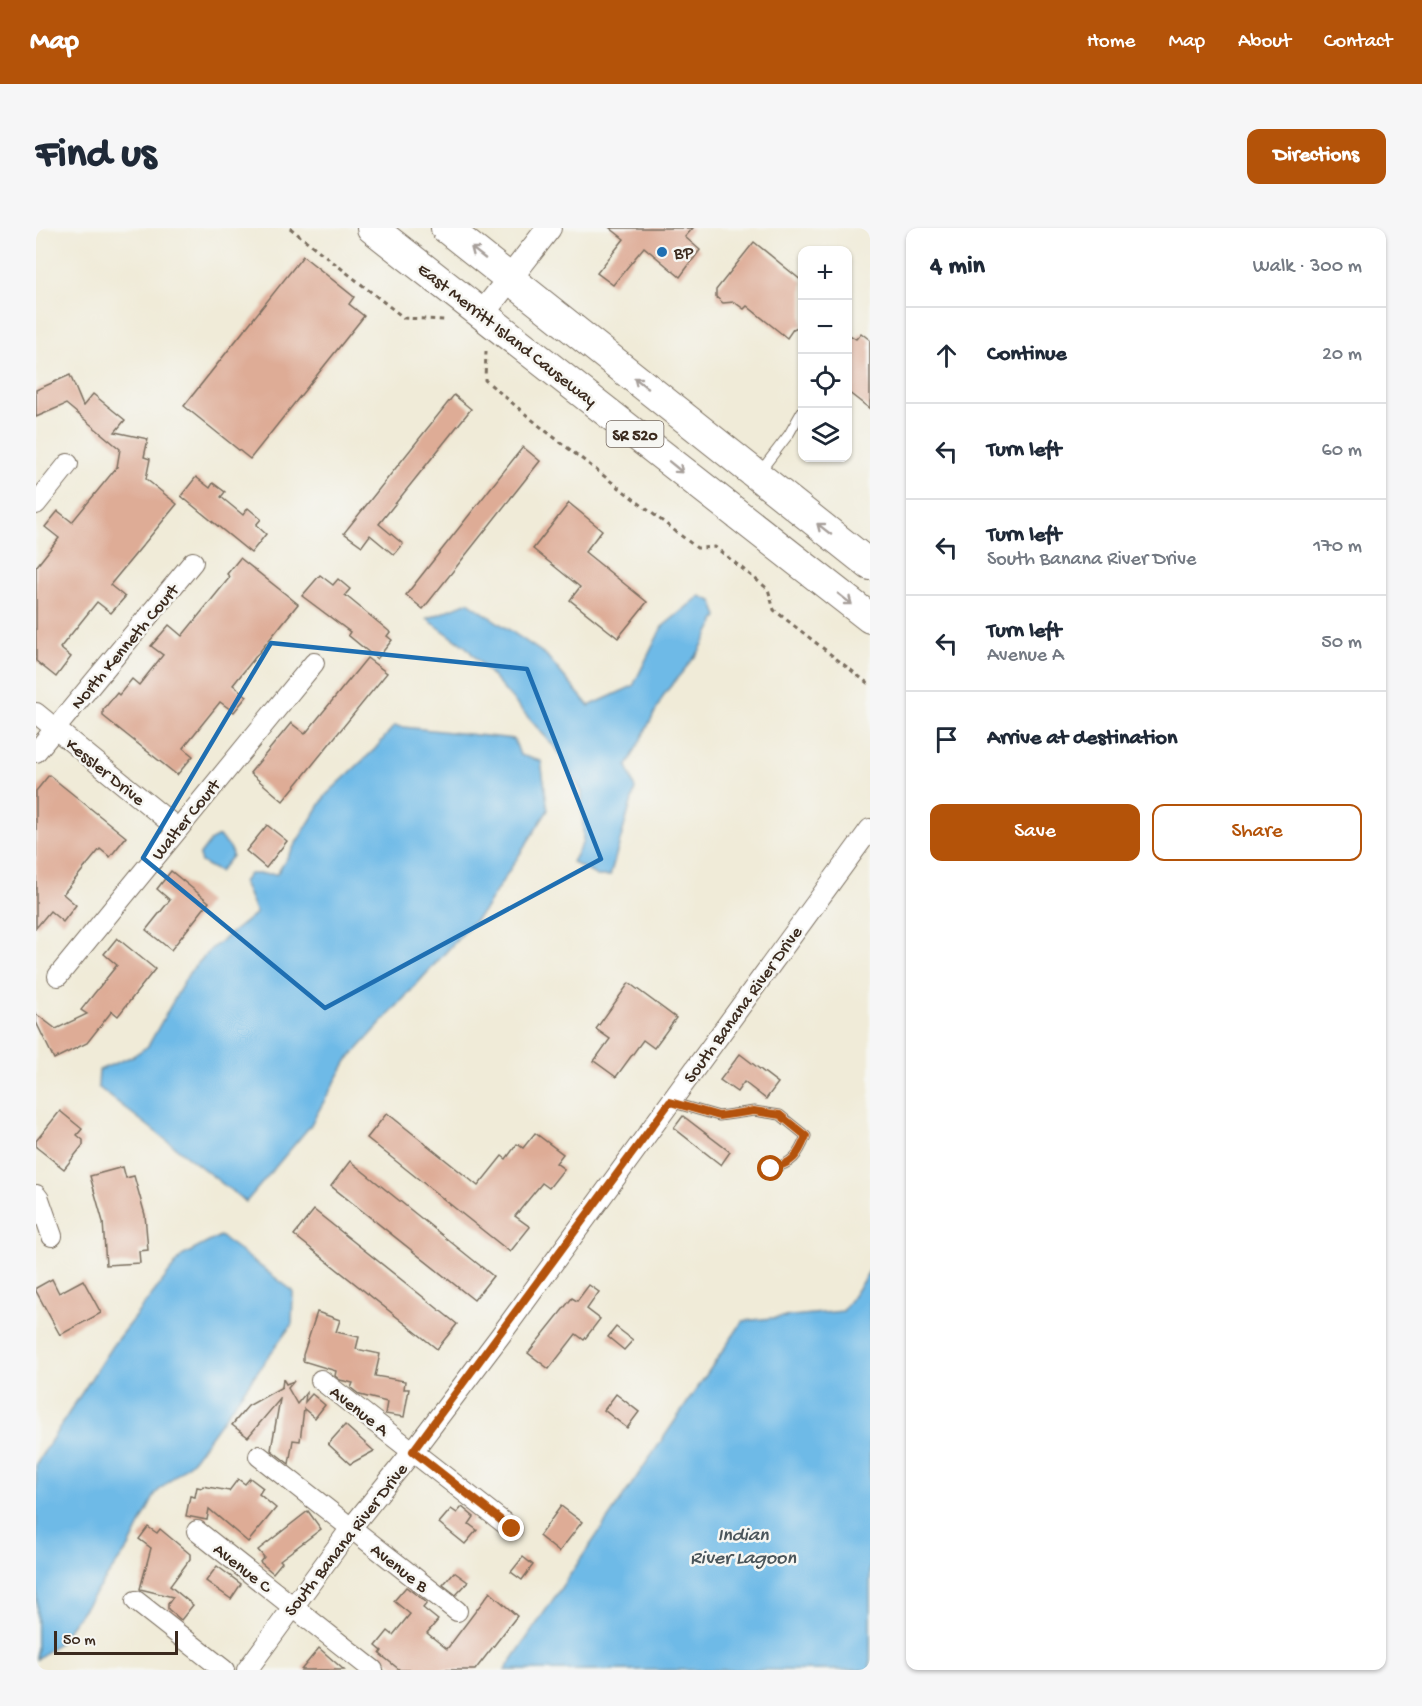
<!DOCTYPE html>
<meta charset="utf-8">
<style>
:root{--surface:#fff;--page:#f6f6f7;--text:#1f2937;--muted:#747a83;--line:#e0e1e3;--accent:#b45309}
body{margin:0;font-family:"Gochi Hand",sans-serif;background:var(--page);color:var(--text)}
.controls{position:absolute;right:18px;top:18px;display:grid;overflow:hidden;border-radius:12px;box-shadow:0 2px 4px #0004}
.controls button{width:54px;height:54px;display:grid;place-items:center;padding:0;border:0;border-bottom:2px solid var(--line);background:var(--surface);color:var(--text);font:30px sans-serif}
.scale{position:absolute;left:18px;bottom:15px;width:124px;box-sizing:border-box;padding-left:6px;border:3px solid #3b2a1e;border-top:0;font-size:16px;line-height:21px;white-space:nowrap;color:#3b2a1e;-webkit-text-stroke:4px #f6f6f2;paint-order:stroke}
.stop{position:absolute;width:18px;height:18px;margin:-14px;border:4px solid #b45309;border-radius:50%;background:#fff}
.stop.end{background:#b45309;border-color:#fff;box-shadow:0 2px 6px #0008}
.list{margin:0;padding:0;list-style:none}
h2{display:flex;justify-content:space-between;align-items:center;height:78px;margin:0;padding:0 24px;font-size:26px}
h2 small{font-size:20px;font-weight:400;color:var(--muted)}
.list li{display:grid;grid-template-columns:39px 1fr auto;gap:18px;align-items:center;box-sizing:border-box;height:96px;padding:0 24px;border-top:2px solid var(--line)}
.list b{display:block;font-size:22px;white-space:nowrap}
.list p{margin:0;font-size:20px;white-space:nowrap;color:var(--muted)}
.list em{font-size:20px;font-style:normal;color:var(--muted)}
.actions{display:flex;gap:12px;padding:18px 24px}
.actions a{flex:1;padding:14px 0;border:2px solid var(--accent);border-radius:12px;text-align:center;font-size:21px;color:var(--accent)}
.actions .main{background:var(--accent);color:#fff}
.icon{flex:none;width:33px;height:33px;fill:none;stroke:currentColor;stroke-width:2;stroke-linecap:round;stroke-linejoin:round}
.map{position:relative;flex:none;width:834px;height:1442px;overflow:hidden;border-radius:12px}
header{display:flex;align-items:center;gap:36px;box-sizing:border-box;height:84px;padding:0 30px;background:var(--accent);color:#fff}
header strong{font-size:28px}
nav{display:flex;gap:33px;margin-inline-start:auto;font-size:21px}
.intro{display:flex;align-items:center;justify-content:space-between;box-sizing:border-box;height:144px;padding:0 36px}
h1{margin:0;font-size:42px}
.button{padding:15px 27px;border-radius:12px;background:var(--accent);color:#fff;font-size:21px;font-weight:700}
main{display:flex;gap:36px;padding:0 36px}
aside{flex:1;background:var(--surface);border-radius:12px;box-shadow:0 2px 4px #0004}
.map>svg:first-child{display:block}
</style>
<header>
<strong>Map</strong>
<nav><a>Home</a><a>Map</a><a>About</a><a>Contact</a></nav>
</header>
<div class="intro"><h1>Find us</h1><a class="button">Directions</a></div>
<main>
<div class="map">
<svg width="834" height="1442" viewBox="0 0 834 1442">
<rect width="100%" height="100%" fill="#f6f6f2"/>
<filter id="ink" filterUnits="userSpaceOnUse"><feTurbulence type="fractalNoise" baseFrequency=".0167" numOctaves="2"/><feDisplacementMap in="SourceGraphic" scale="12" xChannelSelector="R" yChannelSelector="G"/><feConvolveMatrix kernelMatrix="1 2 1 2 8 2 1 2 1" color-interpolation-filters="sRGB"/></filter>
<filter id="wash" filterUnits="userSpaceOnUse"><feTurbulence type="fractalNoise" baseFrequency=".008" numOctaves="4" result="noise"/><feDisplacementMap in="SourceGraphic" scale="24" xChannelSelector="R" yChannelSelector="G"/><feGaussianBlur stdDeviation="1.35" result="paint"/><feColorMatrix in="noise" values="0 0 0 0 0 0 0 0 0 0 0 0 0 0 0 0 0 1.4 0 .05"/><feComposite in="paint" operator="in"/></filter>
<g filter="url(#wash)">
<rect width="100%" height="100%" fill="#f0ebd8"/>
<g fill="#6ebae7" stroke="#547282" stroke-width="1.5">
<path d="M 664,368 L 676,373 L 682,388 L 662,425 L 629,465 L 591,538 L 599,561 L 574,648 L 561,648 L 536,634 L 547,614 L 546,564 L 522,523 L 430,419 L 391,391 L 432,374 L 510,427 L 553,478 L 597,458 L 626,399 Z"/>
<path d="M 358,498 L 478,511 L 484,527 L 505,533 L 512,582 L 448,682 L 311,833 L 274,898 L 210,974 L 62,859 L 63,842 L 97,828 L 112,818 L 153,745 L 175,721 L 220,685 L 207,654 L 213,646 L 241,646 L 290,567 L 339,521 Z"/>
<path d="M 183,608 L 195,621 L 196,628 L 183,644 L 165,634 L 163,628 L 175,612 Z"/>
<path d="M 184,1008 L 257,1063 L 256,1096 L 157,1232 L 120,1265 L 93,1319 L 22,1415 L 1,1431 L 0,1236 L 76,1118 L 146,1028 Z"/>
<path d="M 834,1042 L 834,1442 L 469,1442 L 707,1093 L 807,1083 Z"/>
</g>
<g id="blocks">
<g fill="#deac96">
<path d="M 574,0 L 657,0 L 649,9 L 664,22 L 644,49 L 608,19 L 577,57 L 561,45 L 588,11 Z"/>
<path d="M 718,14 L 766,53 L 766,97 L 757,101 L 751,110 L 711,78 L 708,81 L 698,74 L 687,75 L 680,69 L 680,62 Z"/>
<path d="M 267,28 L 318,69 L 313,76 L 328,88 L 214,231 L 148,178 Z"/>
<path d="M 825,105 L 834,112 L 834,181 L 812,164 L 812,106 L 820,111 Z"/>
<path d="M 34,147 L 47,178 L 57,166 L 89,192 L 79,204 L 112,211 L 108,229 L 114,231 L 110,251 L 141,276 L 74,357 L 89,369 L 75,385 L 61,374 L 24,420 L 35,429 L 20,449 L 0,433 L 0,339 L 23,310 L 9,299 L 22,283 L 36,294 L 81,239 L 84,221 L 30,176 L 0,189 L 0,162 Z"/>
<path d="M 418,167 L 435,181 L 343,296 L 367,316 L 358,327 L 334,307 L 326,318 L 308,305 Z"/>
<path d="M 487,219 L 504,233 L 387,381 L 370,367 Z"/>
<path d="M 160,249 L 174,260 L 177,255 L 189,264 L 185,269 L 207,287 L 212,280 L 225,291 L 220,297 L 230,306 L 215,325 L 145,268 Z"/>
<path d="M 533,275 L 566,302 L 549,324 L 611,374 L 582,410 L 534,372 L 544,359 L 497,321 Z"/>
<path d="M 204,330 L 262,376 L 197,457 L 211,468 L 198,484 L 184,474 L 147,520 L 157,528 L 141,547 L 67,488 L 67,482 L 81,465 L 83,467 L 96,451 L 103,457 L 127,427 L 115,418 L 133,397 L 146,408 L 194,349 L 191,346 Z"/>
<path d="M 284,347 L 297,357 L 302,351 L 314,361 L 309,367 L 354,404 L 351,408 L 356,412 L 341,431 L 312,407 L 314,404 L 266,368 Z"/>
<path d="M 331,430 L 351,445 L 247,573 L 214,545 L 255,495 L 269,506 Z"/>
<path d="M 13,547 L 90,609 L 74,629 L 64,621 L 27,666 L 40,677 L 27,694 L 14,683 L 0,700 L 0,563 Z"/>
<path d="M 231,597 L 251,613 L 230,640 L 210,623 Z"/>
<path d="M 135,643 L 173,674 L 135,722 L 110,702 L 134,672 L 121,661 Z"/>
<path d="M 81,710 L 119,741 L 82,788 L 76,783 L 51,815 L 18,831 L 0,794 L 0,786 L 20,801 L 51,786 L 45,782 L 81,737 L 68,726 Z"/>
<path d="M 593,755 L 640,790 L 618,820 L 607,812 L 580,849 L 558,833 L 574,811 L 560,801 Z"/>
<path d="M 704,826 L 742,855 L 730,871 L 708,854 L 701,864 L 684,852 Z"/>
<path d="M 24,883 L 46,901 L 41,907 L 47,912 L 47,917 L 28,941 L 0,919 L 0,913 Z"/>
<path d="M 351,885 L 442,958 L 466,928 L 470,931 L 481,916 L 487,920 L 499,905 L 527,926 L 520,935 L 528,941 L 513,960 L 506,955 L 479,988 L 494,999 L 474,1024 L 331,910 Z"/>
<path d="M 647,888 L 694,924 L 685,937 L 638,900 Z"/>
<path d="M 314,933 L 457,1048 L 438,1072 L 295,958 Z"/>
<path d="M 87,939 L 90,950 L 98,948 L 109,987 L 112,1022 L 103,1023 L 104,1035 L 70,1037 L 67,994 L 54,948 Z"/>
<path d="M 278,982 L 421,1096 L 401,1121 L 258,1007 Z"/>
<path d="M 16,1051 L 23,1065 L 47,1052 L 65,1085 L 24,1107 L 0,1063 L 0,1060 Z"/>
<path d="M 553,1057 L 563,1064 L 551,1081 L 564,1091 L 548,1112 L 540,1106 L 513,1141 L 492,1125 L 536,1070 L 541,1073 Z"/>
<path d="M 281,1084 L 304,1092 L 300,1104 L 323,1109 L 320,1121 L 344,1126 L 339,1148 L 369,1153 L 368,1161 L 373,1161 L 368,1189 L 349,1186 L 351,1174 L 324,1167 L 315,1160 L 317,1155 L 304,1152 L 299,1148 L 300,1143 L 267,1133 L 267,1127 Z"/>
<path d="M 580,1099 L 597,1112 L 588,1122 L 572,1109 Z"/>
<path d="M 247,1151 L 250,1156 L 258,1153 L 252,1160 L 261,1176 L 270,1165 L 269,1174 L 276,1166 L 289,1177 L 279,1190 L 268,1181 L 264,1213 L 257,1212 L 253,1236 L 235,1222 L 244,1171 L 212,1209 L 196,1197 L 212,1178 L 246,1159 Z"/>
<path d="M 580,1166 L 603,1184 L 591,1200 L 568,1182 Z"/>
<path d="M 309,1197 L 338,1223 L 314,1236 L 292,1216 Z"/>
<path d="M 214,1250 L 227,1260 L 223,1266 L 240,1280 L 212,1314 L 173,1281 L 171,1292 L 150,1288 L 154,1268 L 159,1269 L 161,1259 L 166,1260 L 167,1258 L 193,1263 L 202,1251 L 209,1256 Z"/>
<path d="M 525,1278 L 546,1294 L 523,1324 L 503,1308 Z"/>
<path d="M 426,1279 L 438,1289 L 433,1296 L 441,1302 L 429,1316 L 403,1295 L 415,1281 L 421,1285 Z"/>
<path d="M 272,1283 L 285,1301 L 244,1332 L 246,1334 L 237,1345 L 224,1334 L 228,1329 L 222,1322 Z"/>
<path d="M 112,1299 L 121,1305 L 124,1301 L 154,1326 L 154,1331 L 134,1358 L 157,1377 L 145,1392 L 132,1381 L 132,1376 L 137,1369 L 104,1361 L 115,1320 L 103,1311 Z"/>
<path d="M 487,1329 L 497,1337 L 486,1352 L 475,1344 Z"/>
<path d="M 181,1338 L 205,1356 L 195,1371 L 170,1353 Z"/>
<path d="M 418,1344 L 432,1354 L 420,1367 L 407,1357 Z"/>
<path d="M 370,1359 L 391,1375 L 387,1380 L 402,1392 L 391,1405 L 411,1421 L 454,1364 L 481,1388 L 439,1442 L 364,1442 L 344,1426 L 346,1423 L 340,1418 L 352,1403 L 357,1407 L 374,1386 L 358,1373 Z"/>
<path d="M 283,1420 L 308,1442 L 265,1442 Z"/>
</g>
</g>
</g>
<g filter="url(#ink)">
<use href="#blocks" fill-opacity="0" stroke="#7a6e5f" stroke-width="1.5"/>
<g fill="none" stroke-linecap="round" stroke-linejoin="round">
<g stroke="#7a6e5f" stroke-width="11">
<g id="service">
<path d="M 723,245 L 753,206 L 766,183"/>
<path d="M 634,874 L 683,888 L 718,883 L 744,887 L 770,908 C 762,928 757,935 735,941"/>
</g>
</g>
<g stroke="#7a6e5f" stroke-width="22">
<g id="minor">
<path d="M 0,276 L 32,236"/>
<path d="M 0,485 L 141,600"/>
<path d="M 0,524 L 157,334"/>
<path d="M 22,748 L 278,435"/>
<path d="M 0,967 L 3,971 L 16,1008"/>
<path d="M 285,1152 L 476,1301"/>
<path d="M 223,1228 L 421,1383"/>
<path d="M 161,1303 L 337,1442"/>
<path d="M 100,1373 L 188,1442"/>
<path d="M 211,1442 L 315,1300 L 377,1223 L 464,1108 L 834,601"/>
</g>
</g>
<g stroke="#7a6e5f" stroke-width="26">
<path id="tertiary" d="M 446,86 L 513,0"/>
</g>
<g stroke="#7a6e5f" stroke-width="32">
<g id="primary">
<path d="M 336,0 L 834,390"/>
<path d="M 410,0 L 834,337"/>
</g>
</g>
<g stroke="#7a6e5f" stroke-width="3" stroke-dasharray="4.5 4.5" stroke-linecap="butt">
<path d="M 254,0 L 368,90 L 409,92"/>
<path d="M 450,123 L 449,152 L 506,200 L 661,320 L 679,319 L 732,361 L 738,382 L 834,457"/>
</g>
<use href="#service" stroke="#fff" stroke-width="9"/>
<use href="#minor" stroke="#fff" stroke-width="20"/>
<use href="#tertiary" stroke="#fff" stroke-width="24"/>
<use href="#primary" stroke="#fff" stroke-width="30"/>
</g>
<defs><path id="oneway-shaft" d="M-6 0H5M1.5-3L5.5 0L1.5 3" fill="none" stroke-width="1.6" stroke-linecap="round" stroke-linejoin="round" transform="scale(1.5)"/></defs>
<g stroke="#a79f9a">
<use href="#oneway-shaft" transform="translate(442 25) rotate(-142)"/>
<use href="#oneway-shaft" transform="translate(605 155) rotate(-142)"/>
<use href="#oneway-shaft" transform="translate(640 239) rotate(39)"/>
<use href="#oneway-shaft" transform="translate(788 301) rotate(-142)"/>
<use href="#oneway-shaft" transform="translate(809 371) rotate(38)"/>
</g>
</g>
<g fill="none" stroke-linecap="round" stroke-linejoin="round" filter="url(#ink)">
<path stroke="#b45309" stroke-width="8" d="M 476,1301 L 377,1223 L 634,874 L 683,888 L 718,883 L 744,887 L 770,908 C 762,928 757,935 735,941"/>
</g>
<path fill="none" stroke="#1f6fb2" stroke-width="4.5" stroke-linejoin="round" d="M 235,415 L 491,441 L 565,631 L 289,780 L 107,630 Z"/>
<circle fill="#1f6fb2" stroke="#f6f6f2" stroke-width="2" cx="626" cy="24" r="6"/>
<g text-anchor="middle" stroke-width="5" stroke-linejoin="round" paint-order="stroke">
<rect fill="#f6f6f2" stroke="#73675e" stroke-width="1.5" x="570.5" y="193" width="57" height="26" rx="4.5"/>
<g font-size="16" font-weight="bold" fill="#3b2a1e">
<text x="599" y="212">SR 520</text>
</g>
<g font-size="18" fill="#3b2a1e" stroke="#f6f6f2" text-anchor="start">
<text x="638" y="30">BP</text>
</g>
<g font-size="18" fill="#3b2a1e" stroke="#f6f6f2">
<text transform="translate(472 106) rotate(38)" y="6">East Merritt Island Causeway</text>
<text transform="translate(88 418) rotate(-50)" y="6">North Kenneth Court</text>
<text transform="translate(70 543) rotate(39)" y="6">Kessler Drive</text>
<text transform="translate(149 591) rotate(-51)" y="6">Walter Court</text>
<text transform="translate(706 776) rotate(-54)" y="6">South Banana River Drive</text>
<text transform="translate(324 1182) rotate(38)" y="6">Avenue A</text>
<text transform="translate(309 1311) rotate(-52)" y="6">South Banana River Drive</text>
<text transform="translate(207 1339) rotate(38)" y="6">Avenue C</text>
<text transform="translate(364 1339) rotate(38)" y="6">Avenue B</text>
</g>
<g font-size="20" font-style="italic" fill="#4a555a" stroke="#f6f6f2">
<text x="707" y="1312">Indian<tspan x="707" dy="23">River Lagoon</tspan></text>
</g>
</g>
</svg>
<div class="controls">
<button>+</button>
<button>−</button>
<button><svg class="icon" aria-label="locate" viewBox="0 0 24 24"><circle cx="12" cy="12" r="6"/><path d="M12 2v4M12 18v4M2 12h4M18 12h4"/></svg></button>
<button><svg class="icon" aria-label="layers" viewBox="0 0 24 24"><path d="M12 4l9 5-9 5-9-5zM3 14l9 5 9-5"/></svg></button>
</div>
<div class="scale">50 m</div>
<div class="stop" style="left:735px;top:941px"></div>
<div class="stop end" style="left:476px;top:1301px"></div>
</div>
<aside>
<h2>4 min<small>Walk · 300 m</small></h2>
<ul class="list">
<li><svg class="icon" aria-label="ahead" viewBox="0 0 24 24"><path d="M12 20V5M6 11l6-6 6 6"/></svg><div><b>Continue</b></div><em>20 m</em></li>
<li><svg class="icon" aria-label="left" viewBox="0 0 24 24"><path d="M17 20v-9H6M10 6l-5 5 5 5"/></svg><div><b>Turn left</b></div><em>60 m</em></li>
<li><svg class="icon" aria-label="left" viewBox="0 0 24 24"><path d="M17 20v-9H6M10 6l-5 5 5 5"/></svg><div><b>Turn left</b><p>South Banana River Drive</p></div><em>170 m</em></li>
<li><svg class="icon" aria-label="left" viewBox="0 0 24 24"><path d="M17 20v-9H6M10 6l-5 5 5 5"/></svg><div><b>Turn left</b><p>Avenue A</p></div><em>50 m</em></li>
<li><svg class="icon" aria-label="arrive" viewBox="0 0 24 24"><path d="M6 21V4h12l-3 4 3 4H6"/></svg><div><b>Arrive at destination</b></div></li>
</ul>
<div class="actions"><a class="main">Save</a><a>Share</a></div>
</aside>
</main>
